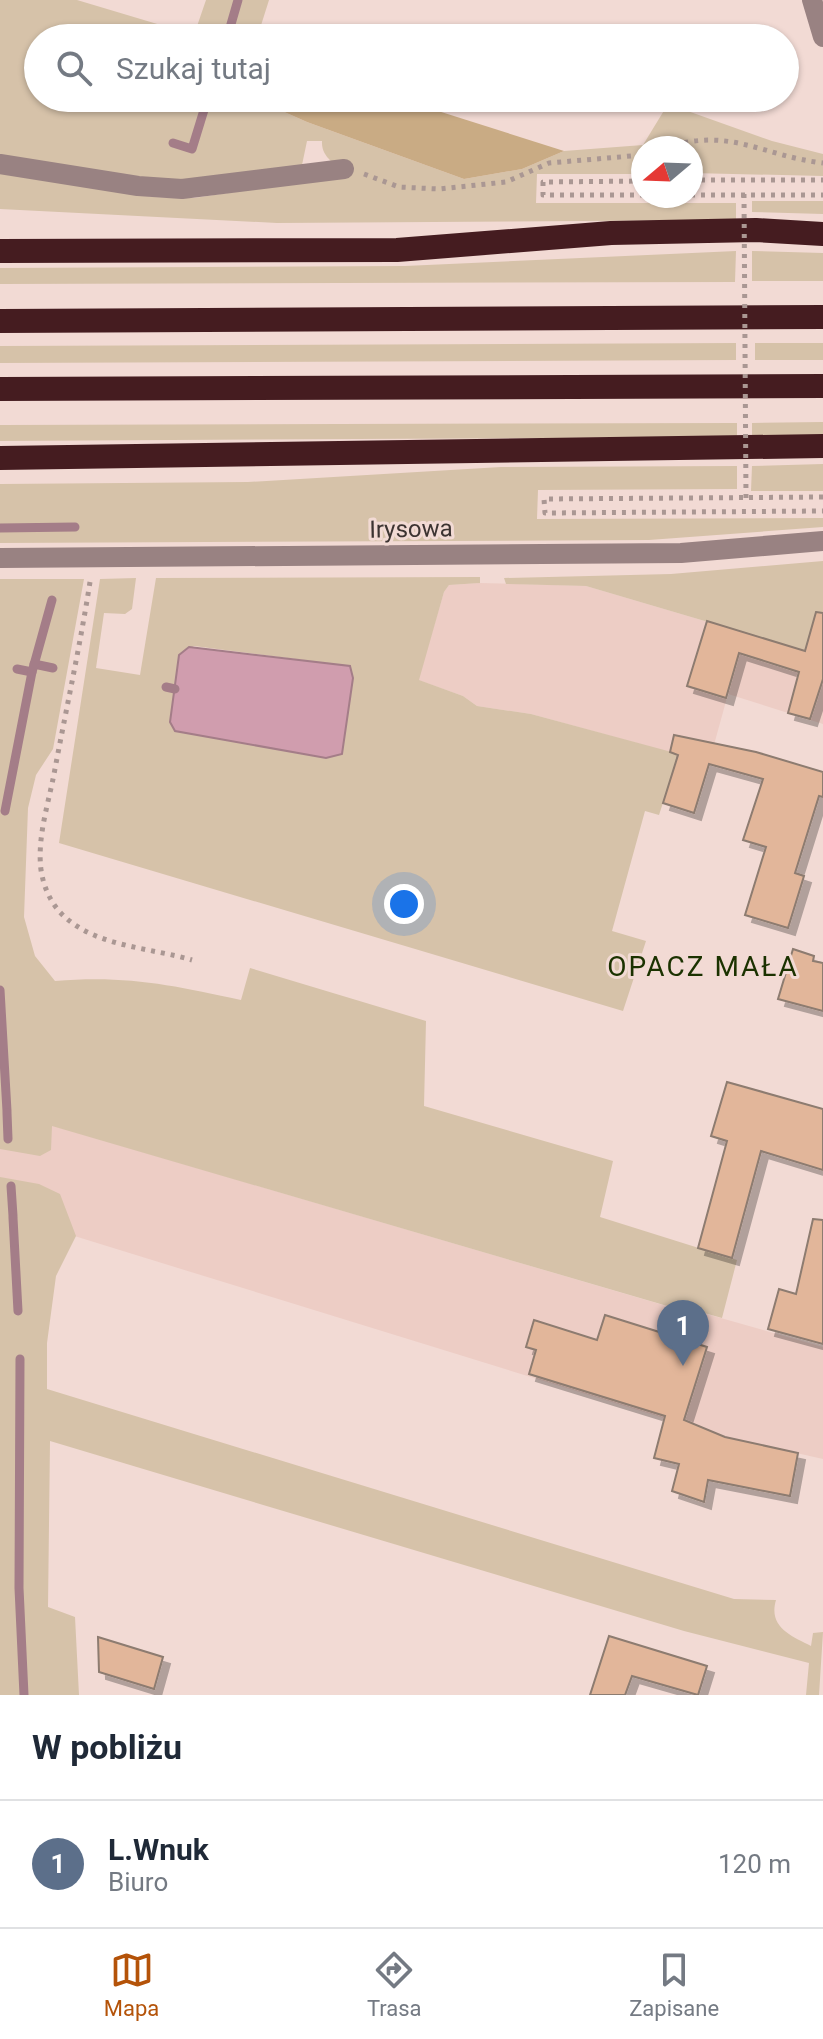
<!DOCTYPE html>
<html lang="pl">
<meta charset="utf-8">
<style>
:root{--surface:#fff;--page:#f2f2f3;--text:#1f2937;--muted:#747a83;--line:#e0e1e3;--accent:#b45309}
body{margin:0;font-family:Roboto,sans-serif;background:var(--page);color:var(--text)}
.compass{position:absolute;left:631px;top:136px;width:72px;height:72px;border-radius:50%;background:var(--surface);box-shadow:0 2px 6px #0004;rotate:251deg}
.you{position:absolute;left:404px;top:904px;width:28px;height:28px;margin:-20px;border:6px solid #fff;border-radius:50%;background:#1a73e8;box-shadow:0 0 0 12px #1a73e833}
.badge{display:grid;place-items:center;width:52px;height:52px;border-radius:50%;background:var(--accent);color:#fff;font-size:26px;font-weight:700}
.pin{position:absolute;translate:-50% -66px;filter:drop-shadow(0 2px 4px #0008)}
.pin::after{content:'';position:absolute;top:42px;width:28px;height:24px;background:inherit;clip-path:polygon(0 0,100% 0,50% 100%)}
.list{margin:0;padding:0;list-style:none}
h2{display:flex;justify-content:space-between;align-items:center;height:104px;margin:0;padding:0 32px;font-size:34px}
h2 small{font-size:26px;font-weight:400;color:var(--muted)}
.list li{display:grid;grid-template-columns:52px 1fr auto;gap:24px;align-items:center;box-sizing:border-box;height:128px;padding:0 32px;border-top:2px solid var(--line)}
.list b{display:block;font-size:30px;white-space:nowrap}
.list p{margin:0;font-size:26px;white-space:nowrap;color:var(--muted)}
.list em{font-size:26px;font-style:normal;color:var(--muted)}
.icon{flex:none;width:44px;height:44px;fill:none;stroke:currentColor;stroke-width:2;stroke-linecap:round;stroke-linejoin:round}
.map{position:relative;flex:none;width:823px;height:1695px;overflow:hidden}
.search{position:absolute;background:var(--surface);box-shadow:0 2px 6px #0004;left:24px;right:24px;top:24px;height:88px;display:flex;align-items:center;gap:20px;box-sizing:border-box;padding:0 28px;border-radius:44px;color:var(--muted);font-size:30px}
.sheet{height:232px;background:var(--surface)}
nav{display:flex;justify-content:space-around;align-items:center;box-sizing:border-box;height:112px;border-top:2px solid var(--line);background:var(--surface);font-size:22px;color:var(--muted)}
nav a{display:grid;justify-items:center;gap:4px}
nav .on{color:var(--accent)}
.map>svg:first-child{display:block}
</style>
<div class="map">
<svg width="823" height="1695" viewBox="0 0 823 1695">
<defs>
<filter id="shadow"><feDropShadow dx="7" dy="7" stdDeviation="0" flood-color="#0004"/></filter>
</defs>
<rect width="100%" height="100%" fill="#f2dad4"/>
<g fill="#edcdc5">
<path d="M 480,583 L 586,586 L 823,656 L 823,724 L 728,694 L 709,763 L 531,714 L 477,706 L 463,696 L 418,680 L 444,592 L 449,585 Z"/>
<path d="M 0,1110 L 680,1310 L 682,1307 L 823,1347 L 823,1459 L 725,1437 L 0,1213 Z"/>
</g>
<g fill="#d6c2a9" fill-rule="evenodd">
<path d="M 0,0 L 77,0 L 194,35 L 206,0 L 269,0 L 257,38 L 38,38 L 38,98 L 253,98 L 307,122 L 464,179 L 522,169 L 564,151 L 643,145 L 668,104 L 772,141 L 823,154 L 823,176 L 691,173 L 691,148 L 643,148 L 643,174 L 537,174 L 536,203 L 736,203 L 736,220 L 277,223 L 0,209 L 0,173 L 154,197 L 194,198 L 348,175 C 336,164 321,158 322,141 L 307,141 L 302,165 L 207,179 L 155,179 L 0,156 Z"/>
<path d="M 752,201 L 823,201 L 823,214 L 752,212 Z"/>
<path d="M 736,251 L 735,282 L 0,284 L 0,268 L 405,266 Z"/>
<path d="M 752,251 L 823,253 L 823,281 L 752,281 Z"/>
<path d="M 736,343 L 736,360 L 0,363 L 0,346 Z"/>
<rect x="755" y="343" width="68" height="17"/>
<path d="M 823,422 L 823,435 L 752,438 L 752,423 Z"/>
<path d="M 737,423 L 737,437 L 0,441 L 0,425 Z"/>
<path d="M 823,464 L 823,491 L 751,491 L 752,466 Z"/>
<path d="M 737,466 L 737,489 L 538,490 L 537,519 L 823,518 L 823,527 L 649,540 L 0,543 L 0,484 L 248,482 L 501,467 Z"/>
<path d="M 823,561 L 823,656 L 586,586 L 506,584 L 504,578 L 671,574 Z"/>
<path d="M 480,577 L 480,583 L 449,585 L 444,592 L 419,680 L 463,696 L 477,706 L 531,714 L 679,754 L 659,815 L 645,811 L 612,931 L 646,941 L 623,1011 L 59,843 L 100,579 L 136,578 L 132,609 L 125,614 L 104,613 L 96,668 L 140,675 L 156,578 ZM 194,646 L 350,666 L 353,678 L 342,753 L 175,689 L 179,655 Z"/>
<path d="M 0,579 L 84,579 L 53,749 L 36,775 L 28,808 L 24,917 L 35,956 L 55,981 C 126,975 172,985 241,1000 L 250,968 L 426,1021 L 424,1106 L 613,1161 L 600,1217 L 737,1260 L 722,1318 L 683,1307 L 681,1310 L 52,1126 L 51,1150 L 40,1156 L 0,1149 Z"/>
<path d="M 0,1177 L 39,1184 L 60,1194 L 76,1236 L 56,1276 L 47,1343 L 47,1389 L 734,1599 L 776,1600 C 768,1627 791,1636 811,1646 L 813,1633 L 823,1632 L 819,1695 L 806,1695 L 809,1663 L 684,1631 L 50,1441 L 48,1607 L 75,1617 L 79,1695 L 0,1695 Z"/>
</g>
<path fill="#c9ab84" d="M 253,98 L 397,98 L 564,151 L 522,169 L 464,179 L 307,122 Z"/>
<path fill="#d09dae" stroke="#a47d88" stroke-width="2" d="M 189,647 L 350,666 L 353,678 L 342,754 L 326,758 L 175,731 L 170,722 L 179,655 Z"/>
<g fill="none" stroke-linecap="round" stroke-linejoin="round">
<g stroke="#a47d88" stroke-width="9">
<path d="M 227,38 L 238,0"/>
<path d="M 173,143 L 192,149 L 204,110"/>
<path d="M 0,528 L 75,527"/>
<path d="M 34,664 L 53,668"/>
<path d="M 17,669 L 32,672"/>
<path d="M 166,687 L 175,689"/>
<path d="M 5,811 L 32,672 L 52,600"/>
<path d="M 0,990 L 7,1111"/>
<path d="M 7,1113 L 8,1139"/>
<path d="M 11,1186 L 13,1216"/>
<path d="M 13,1218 L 18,1311"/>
<path d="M 20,1359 L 19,1588 L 24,1695"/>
</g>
</g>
<g fill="#e2b69a" stroke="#8d7b70" stroke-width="2" filter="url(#shadow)">
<path d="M 816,612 L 823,613 L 823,679 L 810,719 L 788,713 L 799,672 L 739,653 L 726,698 L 687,686 L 707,621 L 805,651 Z"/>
<path d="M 674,735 L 756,752 L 823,772 L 823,797 L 819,796 L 795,873 L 804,876 L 788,928 L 745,915 L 766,847 L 743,840 L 763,779 L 709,764 L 694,813 L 663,803 L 678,755 L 670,752 Z"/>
<path d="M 793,949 L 814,956 L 813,961 L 823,963 L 823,1011 L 778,999 Z"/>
<path d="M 727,1082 L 823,1109 L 823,1170 L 761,1151 L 732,1258 L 698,1248 L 727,1141 L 711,1136 Z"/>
<path d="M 813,1219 L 823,1220 L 823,1344 L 768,1329 L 779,1289 L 796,1294 Z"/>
<path d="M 605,1315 L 707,1347 L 684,1420 L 725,1437 L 798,1453 L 790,1496 L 708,1480 L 704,1502 L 672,1491 L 679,1464 L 654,1458 L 665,1416 L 529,1374 L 536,1350 L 526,1347 L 534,1320 L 597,1340 Z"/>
<path d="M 609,1636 L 707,1666 L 698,1695 L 632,1676 L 625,1695 L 590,1695 Z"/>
<path d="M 98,1637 L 163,1657 L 154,1689 L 99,1672 Z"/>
</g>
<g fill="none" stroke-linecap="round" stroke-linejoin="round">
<g stroke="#aa9793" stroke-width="5" stroke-dasharray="4 6" stroke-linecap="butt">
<path d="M 665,148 C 729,126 762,156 823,163"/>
<path d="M 364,174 L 399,187 L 439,189 L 506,182 L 549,163 L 643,155"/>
<path d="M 691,180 L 823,180"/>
<path d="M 643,181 L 543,182 L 543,195 L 643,195"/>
<path d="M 691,195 L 823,195"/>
<path d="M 823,497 L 544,499 L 545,513 L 823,511"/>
<path d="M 90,582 C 80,646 66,710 54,774 C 48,805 37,838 41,870 C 44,889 52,906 66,918 C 99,947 152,948 192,960"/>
</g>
<g stroke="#998282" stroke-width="20">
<path d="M 812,0 L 823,37"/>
<path d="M 0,164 L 138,186 L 182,189 L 344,169"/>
<path d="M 0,558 L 681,553 L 823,541"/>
</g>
<g stroke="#451c20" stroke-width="24">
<path d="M 0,251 L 397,250 L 611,233 L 756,230 L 823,234"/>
<path d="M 0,321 L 823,317"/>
<path d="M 0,389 L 823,386"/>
<path d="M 0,458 L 823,446"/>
</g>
<path stroke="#aa9793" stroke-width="5" stroke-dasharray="4 6" stroke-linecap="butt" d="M 744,194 L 746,498"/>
</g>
<g text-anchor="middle" stroke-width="6" stroke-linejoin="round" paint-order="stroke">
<g font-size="24" fill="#3c3331" stroke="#f2dad4">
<text transform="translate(411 529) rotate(-1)" y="8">Irysowa</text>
</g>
<g font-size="28" letter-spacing="2" fill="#1b3200" stroke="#f2dad4">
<text x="703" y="976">OPACZ MAŁA</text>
</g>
</g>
</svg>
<svg class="compass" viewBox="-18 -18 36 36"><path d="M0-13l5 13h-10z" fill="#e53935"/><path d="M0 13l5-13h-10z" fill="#747a83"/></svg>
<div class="you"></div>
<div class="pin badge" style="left:683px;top:1366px;background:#5c6f8a">1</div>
<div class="search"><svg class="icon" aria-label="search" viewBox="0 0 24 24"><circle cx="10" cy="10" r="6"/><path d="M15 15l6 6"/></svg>Szukaj tutaj</div>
</div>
<section class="sheet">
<h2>W pobliżu<small></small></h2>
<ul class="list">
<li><span class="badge" style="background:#5c6f8a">1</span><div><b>L.Wnuk</b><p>Biuro</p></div><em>120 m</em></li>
</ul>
</section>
<nav>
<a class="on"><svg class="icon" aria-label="map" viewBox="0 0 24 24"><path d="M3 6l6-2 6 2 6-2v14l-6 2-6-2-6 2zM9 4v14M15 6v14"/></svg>Mapa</a>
<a><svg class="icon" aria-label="directions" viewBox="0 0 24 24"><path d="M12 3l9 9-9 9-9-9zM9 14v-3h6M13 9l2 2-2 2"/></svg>Trasa</a>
<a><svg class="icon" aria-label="saved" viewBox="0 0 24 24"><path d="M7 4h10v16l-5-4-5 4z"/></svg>Zapisane</a>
</nav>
